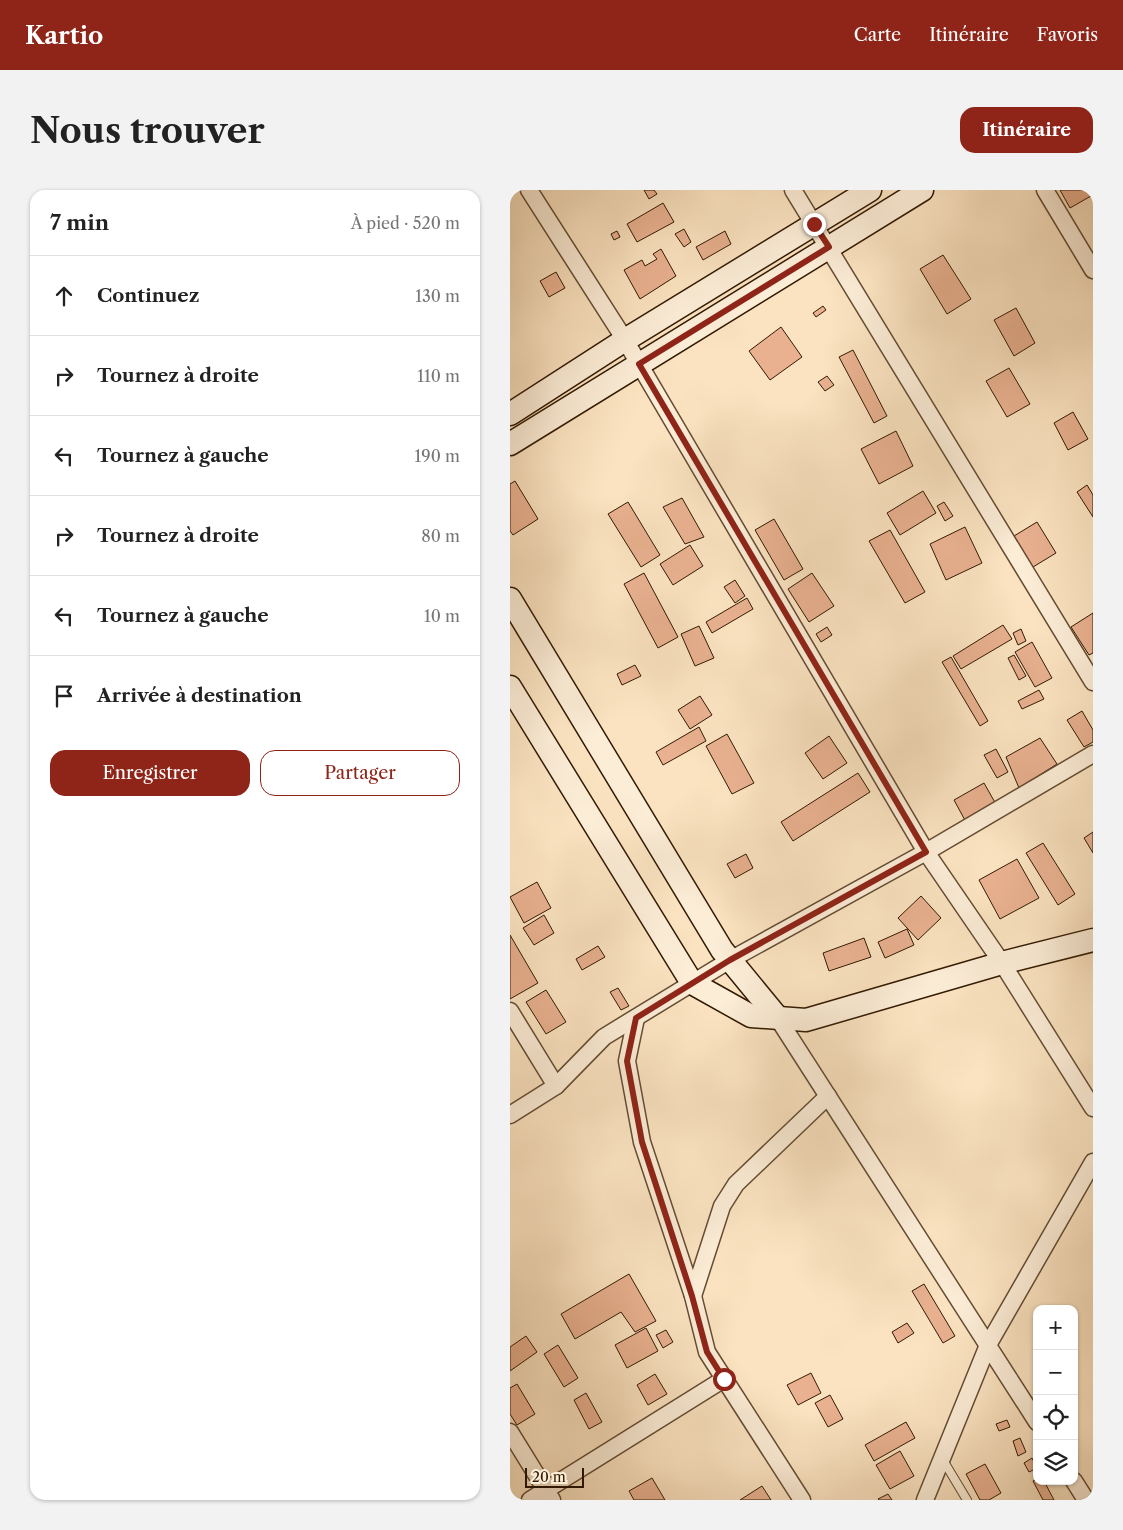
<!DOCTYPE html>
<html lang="fr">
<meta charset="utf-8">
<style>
:root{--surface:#fff;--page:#f2f2f2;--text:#222;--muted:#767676;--line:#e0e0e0;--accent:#8f2418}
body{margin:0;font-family:"Libre Caslon Text",serif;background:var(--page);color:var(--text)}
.controls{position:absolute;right:15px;bottom:15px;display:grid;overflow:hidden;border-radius:10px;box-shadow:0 1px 4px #0004}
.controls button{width:45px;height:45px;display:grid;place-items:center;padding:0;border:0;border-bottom:1px solid var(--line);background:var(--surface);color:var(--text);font:25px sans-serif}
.scale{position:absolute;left:15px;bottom:12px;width:59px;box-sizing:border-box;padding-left:5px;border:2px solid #321a02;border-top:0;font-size:14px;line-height:18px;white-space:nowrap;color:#321a02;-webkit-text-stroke:4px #fcedd7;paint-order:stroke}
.stop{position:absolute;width:15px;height:15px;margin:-11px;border:4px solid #8f2418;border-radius:50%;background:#fff}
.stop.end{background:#8f2418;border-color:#fff;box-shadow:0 1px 5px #0008}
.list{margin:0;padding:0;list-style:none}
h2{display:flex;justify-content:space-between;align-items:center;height:65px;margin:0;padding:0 20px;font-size:21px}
h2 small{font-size:16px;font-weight:400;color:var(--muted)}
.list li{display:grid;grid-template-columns:32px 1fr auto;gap:15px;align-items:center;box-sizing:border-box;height:80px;padding:0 20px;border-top:1px solid var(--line)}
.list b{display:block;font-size:19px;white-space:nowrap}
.list em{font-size:16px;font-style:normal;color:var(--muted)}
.actions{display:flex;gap:10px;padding:15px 20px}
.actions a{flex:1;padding:11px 0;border:1px solid var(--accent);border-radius:15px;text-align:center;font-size:18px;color:var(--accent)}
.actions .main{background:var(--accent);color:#fff}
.icon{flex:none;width:28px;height:28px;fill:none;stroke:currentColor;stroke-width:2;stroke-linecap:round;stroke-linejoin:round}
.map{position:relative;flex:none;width:583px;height:1310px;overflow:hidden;border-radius:15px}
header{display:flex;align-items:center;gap:30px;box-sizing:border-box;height:70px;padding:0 25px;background:var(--accent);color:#fff}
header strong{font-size:24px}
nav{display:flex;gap:28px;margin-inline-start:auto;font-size:18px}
.intro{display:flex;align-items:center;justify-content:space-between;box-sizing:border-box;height:120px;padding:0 30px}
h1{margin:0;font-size:35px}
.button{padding:12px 22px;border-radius:15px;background:var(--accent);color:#fff;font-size:18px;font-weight:700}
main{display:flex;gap:30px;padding:0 30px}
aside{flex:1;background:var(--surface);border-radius:15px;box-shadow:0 1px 4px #0004}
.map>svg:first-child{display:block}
</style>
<header>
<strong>Kartio</strong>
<nav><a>Carte</a><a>Itinéraire</a><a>Favoris</a></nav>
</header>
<div class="intro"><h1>Nous trouver</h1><a class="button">Itinéraire</a></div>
<main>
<aside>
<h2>7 min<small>À pied · 520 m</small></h2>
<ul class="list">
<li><svg class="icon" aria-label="ahead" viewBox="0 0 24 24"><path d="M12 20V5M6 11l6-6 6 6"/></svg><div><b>Continuez</b></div><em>130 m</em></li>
<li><svg class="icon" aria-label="right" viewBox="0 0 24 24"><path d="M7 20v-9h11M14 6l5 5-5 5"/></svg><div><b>Tournez à droite</b></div><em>110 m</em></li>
<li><svg class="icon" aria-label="left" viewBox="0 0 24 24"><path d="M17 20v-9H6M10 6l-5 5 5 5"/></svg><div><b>Tournez à gauche</b></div><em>190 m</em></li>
<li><svg class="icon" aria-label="right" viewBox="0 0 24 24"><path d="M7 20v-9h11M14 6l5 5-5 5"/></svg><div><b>Tournez à droite</b></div><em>80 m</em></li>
<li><svg class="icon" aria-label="left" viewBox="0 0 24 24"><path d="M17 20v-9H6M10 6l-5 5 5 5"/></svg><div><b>Tournez à gauche</b></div><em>10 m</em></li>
<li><svg class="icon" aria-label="arrive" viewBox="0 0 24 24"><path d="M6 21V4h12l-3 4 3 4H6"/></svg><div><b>Arrivée à destination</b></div></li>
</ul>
<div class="actions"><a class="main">Enregistrer</a><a>Partager</a></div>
</aside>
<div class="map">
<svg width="583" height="1310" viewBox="0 0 583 1310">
<rect width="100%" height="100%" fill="#fbe3c1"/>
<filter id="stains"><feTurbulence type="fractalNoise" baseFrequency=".004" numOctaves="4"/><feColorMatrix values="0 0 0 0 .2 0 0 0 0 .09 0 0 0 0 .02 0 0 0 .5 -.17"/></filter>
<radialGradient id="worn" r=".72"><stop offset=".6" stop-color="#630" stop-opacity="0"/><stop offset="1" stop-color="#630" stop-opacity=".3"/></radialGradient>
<g fill="#e9b190" stroke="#321a02">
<path d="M 134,0 L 144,0 L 147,4 L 139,9 Z"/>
<path d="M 550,0 L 578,0 L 581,6 L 560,18 Z"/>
<path d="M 153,13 L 164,32 L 127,52 L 117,34 Z"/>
<path d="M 174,39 L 181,52 L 174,57 L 165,44 Z"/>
<path d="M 107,41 L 110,47 L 104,50 L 101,44 Z"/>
<path d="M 215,41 L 221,54 L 193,70 L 186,57 Z"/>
<path d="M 151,59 L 166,86 L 130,109 L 114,80 L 132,70 L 135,76 L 147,69 L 143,64 Z"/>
<path d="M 433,65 L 461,109 L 437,124 L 410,79 Z"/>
<path d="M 46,82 L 55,98 L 39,107 L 30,91 Z"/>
<path d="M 313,116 L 316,120 L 306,127 L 303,123 Z"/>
<path d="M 506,118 L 525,153 L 504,166 L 484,130 Z"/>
<path d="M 271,137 L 292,167 L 260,190 L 239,161 Z"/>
<path d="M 343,160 L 377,226 L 364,233 L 329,167 Z"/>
<path d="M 499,178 L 520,214 L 497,227 L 476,191 Z"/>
<path d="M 317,186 L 324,195 L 315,201 L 308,192 Z"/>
<path d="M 563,222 L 578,249 L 558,260 L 544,233 Z"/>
<path d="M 386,241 L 403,276 L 369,294 L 351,259 Z"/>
<path d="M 5,291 L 28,329 L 3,345 L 0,341 L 0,294 Z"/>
<path d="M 577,295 L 583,305 L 583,327 L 567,302 Z"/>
<path d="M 413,301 L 426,323 L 390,345 L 377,323 Z"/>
<path d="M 172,308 L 194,347 L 175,354 L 153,317 Z"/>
<path d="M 118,312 L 150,365 L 131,377 L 98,324 Z"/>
<path d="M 434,312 L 443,326 L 435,331 L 427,316 Z"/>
<path d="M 264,329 L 293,379 L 274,390 L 245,340 Z"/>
<path d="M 527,332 L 546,363 L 523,377 L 504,346 Z"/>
<path d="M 455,337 L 472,373 L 436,390 L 420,354 Z"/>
<path d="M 380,340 L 415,402 L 395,413 L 359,351 Z"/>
<path d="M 180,355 L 193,376 L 163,395 L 150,374 Z"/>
<path d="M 134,383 L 168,447 L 148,458 L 114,394 Z"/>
<path d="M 302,383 L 324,416 L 299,432 L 278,399 Z"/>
<path d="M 225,390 L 235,406 L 225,413 L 214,397 Z"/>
<path d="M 237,408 L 243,419 L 202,443 L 196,432 Z"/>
<path d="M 583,423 L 583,463 L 579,465 L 561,437 Z"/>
<path d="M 493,435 L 502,449 L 451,479 L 443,466 Z"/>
<path d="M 189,436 L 204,468 L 185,476 L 171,444 Z"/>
<path d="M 317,437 L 322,445 L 311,452 L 306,444 Z"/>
<path d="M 511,439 L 516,451 L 508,455 L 503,443 Z"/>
<path d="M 522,452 L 542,488 L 525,497 L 505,462 Z"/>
<path d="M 504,465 L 516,486 L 509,490 L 498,468 Z"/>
<path d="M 441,467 L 478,531 L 470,536 L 432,472 Z"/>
<path d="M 125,475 L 131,486 L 112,495 L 107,484 Z"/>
<path d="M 529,500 L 534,509 L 512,519 L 508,511 Z"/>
<path d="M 190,506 L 202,525 L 180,539 L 168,520 Z"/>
<path d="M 572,521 L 583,540 L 583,552 L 574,557 L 557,530 Z"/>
<path d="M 189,537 L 196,551 L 153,575 L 146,562 Z"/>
<path d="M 217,544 L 244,593 L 222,604 L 196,556 Z"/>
<path d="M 319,546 L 337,573 L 313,589 L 295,563 Z"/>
<path d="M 530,548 L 547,574 L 509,598 L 496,567 Z"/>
<path d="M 486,559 L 498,582 L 487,588 L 474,565 Z"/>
<path d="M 348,583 L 360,602 L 283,651 L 271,632 Z"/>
<path d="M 474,593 L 487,616 L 457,634 L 444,610 Z"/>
<path d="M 583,642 L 583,663 L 574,648 Z"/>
<path d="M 533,653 L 565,704 L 548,715 L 516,663 Z"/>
<path d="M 236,664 L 243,678 L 225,688 L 217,674 Z"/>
<path d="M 507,669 L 529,708 L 490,729 L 469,690 Z"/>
<path d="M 27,692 L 41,718 L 14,733 L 0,707 Z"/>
<path d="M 411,706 L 431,728 L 408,750 L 388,728 Z"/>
<path d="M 34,725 L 44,743 L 24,755 L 13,738 Z"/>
<path d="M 397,739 L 404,755 L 375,768 L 368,752 Z"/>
<path d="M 0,745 L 28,793 L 0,809 Z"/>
<path d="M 354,748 L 361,767 L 319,781 L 313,763 Z"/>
<path d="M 88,756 L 95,767 L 72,780 L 66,769 Z"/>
<path d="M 108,798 L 119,816 L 111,820 L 100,802 Z"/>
<path d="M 36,800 L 56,832 L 36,844 L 16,812 Z"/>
<path d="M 119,1084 L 146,1131 L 125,1142 L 111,1122 L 65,1149 L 51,1124 Z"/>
<path d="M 414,1094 L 445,1146 L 433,1153 L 402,1101 Z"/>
<path d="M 397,1133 L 404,1143 L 388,1153 L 382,1142 Z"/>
<path d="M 136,1138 L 148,1161 L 117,1178 L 105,1155 Z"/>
<path d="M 156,1140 L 163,1152 L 153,1158 L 146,1145 Z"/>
<path d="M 16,1146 L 27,1162 L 0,1181 L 0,1157 Z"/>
<path d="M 48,1155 L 68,1188 L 54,1197 L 34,1164 Z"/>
<path d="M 301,1183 L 311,1203 L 288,1215 L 277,1195 Z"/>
<path d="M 145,1184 L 157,1204 L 138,1215 L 127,1195 Z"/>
<path d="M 7,1194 L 25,1224 L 7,1235 L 0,1224 L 0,1198 Z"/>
<path d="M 76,1203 L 92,1232 L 79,1239 L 64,1210 Z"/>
<path d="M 320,1205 L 333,1229 L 318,1237 L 305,1213 Z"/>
<path d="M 497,1230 L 500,1237 L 489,1241 L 486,1234 Z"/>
<path d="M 396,1232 L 405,1248 L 364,1271 L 355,1255 Z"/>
<path d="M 510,1248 L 516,1262 L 508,1266 L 503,1251 Z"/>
<path d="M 390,1261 L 404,1286 L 380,1299 L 366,1275 Z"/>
<path d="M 522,1268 L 527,1278 L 519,1282 L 514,1273 Z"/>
<path d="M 475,1274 L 491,1303 L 479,1310 L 470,1310 L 456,1284 Z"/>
<path d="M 142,1288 L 155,1310 L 124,1310 L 119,1301 Z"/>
<path d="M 527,1289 L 527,1291 L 534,1291 L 544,1310 L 533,1310 L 523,1291 Z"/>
<path d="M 252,1296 L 261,1310 L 230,1310 Z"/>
<path d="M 378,1304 L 382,1310 L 369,1310 L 368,1309 Z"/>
</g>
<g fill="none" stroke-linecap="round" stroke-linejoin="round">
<g stroke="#644c32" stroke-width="10">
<path id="lane" d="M 433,1270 L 457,1310"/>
</g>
<g stroke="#644c32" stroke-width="19">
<g id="street">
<path d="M 19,0 L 115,150 L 416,662 L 492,773 L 583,918"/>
<path d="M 283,0 L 583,492"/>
<path d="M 535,0 L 583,80"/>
<path d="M 0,821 L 46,896"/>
<path d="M 267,827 L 527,1232"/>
<path d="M 126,828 L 117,871 L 132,952 L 183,1106 L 197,1162 L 292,1310"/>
<path d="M 0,925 L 46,896 L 94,847 L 220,770 L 416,662 L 583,564"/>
<path d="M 183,1106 L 212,1016 L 226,994 L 318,906"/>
<path d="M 0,1242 L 42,1310"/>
<path d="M 564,1291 L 576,1310"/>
<path d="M 20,1310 L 214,1189"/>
<path d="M 415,1310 L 478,1155 L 583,972"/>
</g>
</g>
<g stroke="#321a02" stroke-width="25">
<g id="secondary">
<path d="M 0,224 L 115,150 L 360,0"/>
<path d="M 0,254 L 412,0"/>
<path d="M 0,409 L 212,760 L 267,827"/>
<path d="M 0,497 L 182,793 L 241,826 L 296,830 L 492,773 L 583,750"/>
</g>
</g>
<use href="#lane" stroke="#fcedd7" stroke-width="8"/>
<use href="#street" stroke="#fcedd7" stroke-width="16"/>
<use href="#secondary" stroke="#fcedd7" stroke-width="22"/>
</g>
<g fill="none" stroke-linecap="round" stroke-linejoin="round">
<path stroke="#8f2418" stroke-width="6" d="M 214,1189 L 197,1162 L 182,1106 L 132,952 L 117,871 L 126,828 L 220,770 L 416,662 L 129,174 L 319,57 L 304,34"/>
</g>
<rect width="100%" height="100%" filter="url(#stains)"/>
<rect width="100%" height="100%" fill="url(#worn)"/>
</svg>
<div class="controls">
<button>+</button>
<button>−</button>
<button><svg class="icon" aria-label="locate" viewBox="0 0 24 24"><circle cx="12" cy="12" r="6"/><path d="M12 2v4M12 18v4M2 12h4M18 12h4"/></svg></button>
<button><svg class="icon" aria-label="layers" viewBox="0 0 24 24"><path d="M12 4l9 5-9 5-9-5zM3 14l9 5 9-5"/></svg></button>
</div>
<div class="scale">20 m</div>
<div class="stop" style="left:214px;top:1189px"></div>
<div class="stop end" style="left:304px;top:34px"></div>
</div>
</main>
